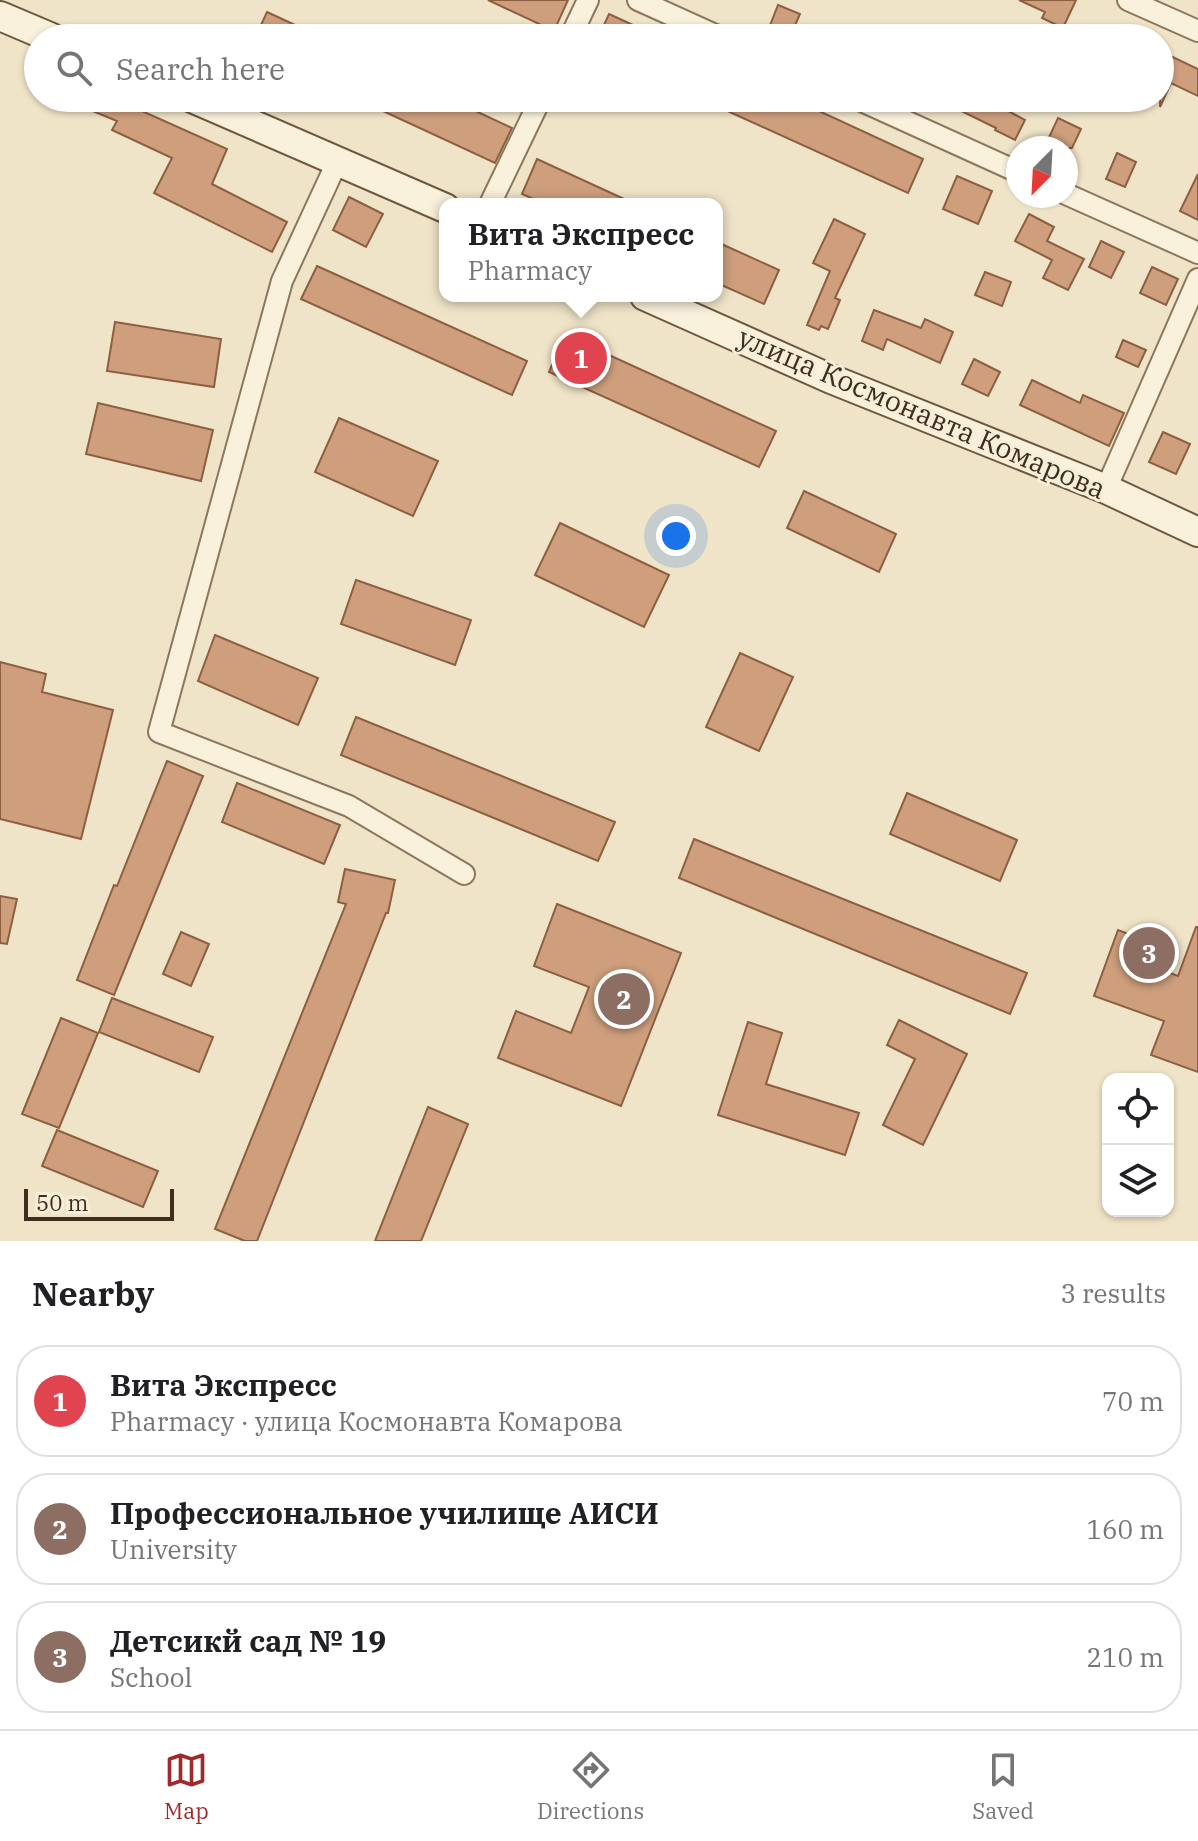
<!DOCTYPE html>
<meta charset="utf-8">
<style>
:root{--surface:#fff;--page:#f2f2f2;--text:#202124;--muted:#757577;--line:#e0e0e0;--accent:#9e2a2b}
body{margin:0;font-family:"IBM Plex Serif",serif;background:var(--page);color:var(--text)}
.controls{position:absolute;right:24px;bottom:24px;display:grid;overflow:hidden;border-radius:16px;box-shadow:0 2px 6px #0004}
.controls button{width:72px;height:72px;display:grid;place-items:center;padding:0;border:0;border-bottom:2px solid var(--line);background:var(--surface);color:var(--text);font:40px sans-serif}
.compass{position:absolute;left:1006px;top:136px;width:72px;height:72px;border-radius:50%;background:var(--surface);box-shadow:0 2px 6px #0004;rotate:204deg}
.scale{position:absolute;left:24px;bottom:20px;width:150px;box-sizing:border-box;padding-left:8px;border:4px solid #3d2e20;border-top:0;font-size:22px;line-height:28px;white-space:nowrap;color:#3d2e20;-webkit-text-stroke:6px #f7eed8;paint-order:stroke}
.you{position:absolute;left:676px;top:536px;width:28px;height:28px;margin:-20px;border:6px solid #fff;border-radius:50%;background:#1a73e8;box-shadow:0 0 0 12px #1a73e833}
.badge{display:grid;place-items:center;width:52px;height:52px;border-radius:50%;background:var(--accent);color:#fff;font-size:26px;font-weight:700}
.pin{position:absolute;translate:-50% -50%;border:4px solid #fff;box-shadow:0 2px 8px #0006}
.popup{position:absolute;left:439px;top:198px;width:284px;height:104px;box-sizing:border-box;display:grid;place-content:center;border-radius:16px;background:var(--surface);filter:drop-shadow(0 2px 6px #0005);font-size:26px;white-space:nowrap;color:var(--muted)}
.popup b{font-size:30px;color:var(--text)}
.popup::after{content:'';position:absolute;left:50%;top:100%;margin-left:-16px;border:16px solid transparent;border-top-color:var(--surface)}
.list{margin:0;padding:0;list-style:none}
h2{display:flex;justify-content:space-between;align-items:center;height:104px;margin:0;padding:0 32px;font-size:34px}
h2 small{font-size:26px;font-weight:400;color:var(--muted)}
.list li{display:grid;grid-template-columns:52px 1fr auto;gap:24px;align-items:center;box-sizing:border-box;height:112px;margin:0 16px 16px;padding:0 16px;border:2px solid var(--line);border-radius:32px}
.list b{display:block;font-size:30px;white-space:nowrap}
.list p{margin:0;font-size:26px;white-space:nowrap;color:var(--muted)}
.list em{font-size:26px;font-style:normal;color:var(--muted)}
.icon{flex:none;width:44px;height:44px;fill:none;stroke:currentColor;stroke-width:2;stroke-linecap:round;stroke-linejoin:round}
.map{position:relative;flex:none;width:1198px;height:1241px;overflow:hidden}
.search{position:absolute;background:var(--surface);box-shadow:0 2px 6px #0004;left:24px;right:24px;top:24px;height:88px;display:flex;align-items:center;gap:20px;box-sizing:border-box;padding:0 28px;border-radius:44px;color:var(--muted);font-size:30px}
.sheet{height:488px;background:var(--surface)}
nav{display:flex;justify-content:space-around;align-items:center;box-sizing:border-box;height:112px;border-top:2px solid var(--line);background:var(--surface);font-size:22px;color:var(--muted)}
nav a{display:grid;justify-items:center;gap:4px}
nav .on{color:var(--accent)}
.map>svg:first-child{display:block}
</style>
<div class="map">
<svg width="1198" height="1241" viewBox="0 0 1198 1241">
<rect width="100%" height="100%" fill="#f0e4c8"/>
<g fill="#cf9f7d" stroke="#8d5f41" stroke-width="2">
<path d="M 488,0 L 568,0 L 554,31 Z"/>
<path d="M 1019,0 L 1076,0 L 1063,28 L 1042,18 L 1045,12 Z"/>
<path d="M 778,5 L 800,14 L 790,37 L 769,28 Z"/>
<path d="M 267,12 L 323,38 L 255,38 Z"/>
<path d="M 609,14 L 661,38 L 598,38 Z"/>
<path d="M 1160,51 L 1198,69 L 1198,96 L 1171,83 L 1160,107 Z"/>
<path d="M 61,98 L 113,98 L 227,149 L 212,184 L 287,222 L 272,252 L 154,193 L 172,158 L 112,130 L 117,121 Z"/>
<path d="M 355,98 L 448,98 L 512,128 L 495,163 Z"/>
<path d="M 699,98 L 791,98 L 923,159 L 908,193 Z"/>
<path d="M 935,98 L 1001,98 L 997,105 L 1025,120 L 1015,140 L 995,130 L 996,128 Z"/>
<path d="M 1058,118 L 1081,129 L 1072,148 L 1044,148 Z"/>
<path d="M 1117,153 L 1136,162 L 1125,187 L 1106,179 Z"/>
<path d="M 537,159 L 635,204 L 545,204 L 522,194 Z"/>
<path d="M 1198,174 L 1198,220 L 1180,211 Z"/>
<path d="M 957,176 L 992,191 L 978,224 L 943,209 Z"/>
<path d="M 349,197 L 383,214 L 366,247 L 333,230 Z"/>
<path d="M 1029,214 L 1054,227 L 1047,241 L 1084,259 L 1068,290 L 1043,278 L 1052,260 L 1015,241 Z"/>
<path d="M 834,219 L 865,234 L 835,298 L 840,300 L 828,329 L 821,326 L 819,330 L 807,325 L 830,271 L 813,263 Z"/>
<path d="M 1101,241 L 1124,252 L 1111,278 L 1089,267 Z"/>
<path d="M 717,242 L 779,270 L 764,304 L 717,283 Z"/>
<path d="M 317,266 L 527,361 L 512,395 L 301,299 Z"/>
<path d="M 1152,267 L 1178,279 L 1166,305 L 1140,293 Z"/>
<path d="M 985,272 L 1011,282 L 1002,306 L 975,295 Z"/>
<path d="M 874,310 L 921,328 L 925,319 L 953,332 L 940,363 L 887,339 L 883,350 L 862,341 Z"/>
<path d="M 115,322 L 221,339 L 214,387 L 107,371 Z"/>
<path d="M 565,335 L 776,431 L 759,467 L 549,372 Z"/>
<path d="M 1123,340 L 1146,350 L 1138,367 L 1116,357 Z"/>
<path d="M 974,359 L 1000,372 L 988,396 L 962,384 Z"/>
<path d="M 1032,380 L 1080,403 L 1083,395 L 1124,413 L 1109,446 L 1020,405 Z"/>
<path d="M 98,403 L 213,430 L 201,481 L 86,454 Z"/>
<path d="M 339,418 L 438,461 L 413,516 L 315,472 Z"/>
<path d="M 1163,432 L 1190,444 L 1176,474 L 1149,462 Z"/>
<path d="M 804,491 L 896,534 L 879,572 L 787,528 Z"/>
<path d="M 560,523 L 669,575 L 644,627 L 535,575 Z"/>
<path d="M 356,580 L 471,620 L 455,665 L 341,624 Z"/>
<path d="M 215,635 L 318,678 L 298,725 L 198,681 Z"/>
<path d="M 740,653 L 793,677 L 759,751 L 706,727 Z"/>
<path d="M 0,662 L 46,674 L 42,692 L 113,710 L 81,839 L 0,819 Z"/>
<path d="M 356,717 L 615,822 L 598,861 L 341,755 Z"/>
<path d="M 167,761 L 203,776 L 114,995 L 77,980 L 114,885 L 117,886 Z"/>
<path d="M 237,783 L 340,825 L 324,864 L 222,822 Z"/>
<path d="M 907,793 L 1017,840 L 1000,881 L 890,834 Z"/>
<path d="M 694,839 L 1027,973 L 1010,1014 L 679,878 Z"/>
<path d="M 345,869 L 395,880 L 388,913 L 386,913 L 257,1241 L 245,1241 L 215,1229 L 346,904 L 338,902 Z"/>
<path d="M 0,896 L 17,899 L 7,944 L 0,943 Z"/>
<path d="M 557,904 L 681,953 L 621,1106 L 498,1058 L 516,1011 L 571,1033 L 589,987 L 534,966 Z"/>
<path d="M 1196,927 L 1198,927 L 1198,1072 L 1151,1055 L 1164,1021 L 1094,996 L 1118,930 L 1153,943 L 1146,964 L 1178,976 Z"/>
<path d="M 181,932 L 209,944 L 191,986 L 163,974 Z"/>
<path d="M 112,998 L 213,1037 L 199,1072 L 99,1032 Z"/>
<path d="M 61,1018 L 98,1033 L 59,1128 L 22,1114 Z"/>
<path d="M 899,1020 L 967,1054 L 923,1145 L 883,1125 L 915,1059 L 887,1045 Z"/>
<path d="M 748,1022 L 782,1033 L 766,1084 L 859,1113 L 845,1155 L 718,1115 Z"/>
<path d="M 428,1107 L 468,1124 L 421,1241 L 375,1241 Z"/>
<path d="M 57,1130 L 158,1171 L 143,1207 L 42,1166 Z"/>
</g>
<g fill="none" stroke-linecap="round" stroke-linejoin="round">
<g stroke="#8d765c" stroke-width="24">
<g id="street">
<path d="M 638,0 L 722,38"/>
<path d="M 1128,0 L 1198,31"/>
<path d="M 570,38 L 588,0"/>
<path d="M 855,98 L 1018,172"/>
<path d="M 338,160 L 282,281 L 159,732 L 349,806 L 464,874"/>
<path d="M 1066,194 L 1198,253"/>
<path d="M 490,204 L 541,98"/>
<path d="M 1106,489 L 1198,279"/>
</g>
</g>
<g stroke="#6f573f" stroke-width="32">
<g id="secondary">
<path d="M 0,16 L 52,38"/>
<path d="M 192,98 L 445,208"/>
<path d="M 645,296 L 831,379 L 1106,489 L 1198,532"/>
</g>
</g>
<use href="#street" stroke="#faf1dc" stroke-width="20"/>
<use href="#secondary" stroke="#faf1dc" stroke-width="28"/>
</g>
<g text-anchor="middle" stroke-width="6" stroke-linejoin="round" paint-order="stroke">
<g font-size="28" fill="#3d2e20" stroke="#f7eed8">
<text transform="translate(922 413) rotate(23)" y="10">улица Космонавта Комарова</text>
</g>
</g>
</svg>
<div class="controls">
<button><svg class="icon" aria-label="locate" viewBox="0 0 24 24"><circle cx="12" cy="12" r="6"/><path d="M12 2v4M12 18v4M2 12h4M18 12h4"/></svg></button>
<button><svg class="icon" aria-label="layers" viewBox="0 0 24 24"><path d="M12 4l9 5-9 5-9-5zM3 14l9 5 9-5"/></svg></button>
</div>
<svg class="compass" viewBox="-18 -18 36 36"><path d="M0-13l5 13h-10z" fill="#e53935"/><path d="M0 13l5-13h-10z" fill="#757577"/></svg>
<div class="scale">50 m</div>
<div class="you"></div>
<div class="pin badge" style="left:581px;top:358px;background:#e0444e">1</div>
<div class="popup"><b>Вита Экспресс</b>Pharmacy</div>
<div class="pin badge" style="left:624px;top:999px;background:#8d6e63">2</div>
<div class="pin badge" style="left:1149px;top:953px;background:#8d6e63">3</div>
<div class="search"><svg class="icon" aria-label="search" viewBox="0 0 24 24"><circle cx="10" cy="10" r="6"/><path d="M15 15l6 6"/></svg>Search here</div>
</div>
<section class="sheet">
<h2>Nearby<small>3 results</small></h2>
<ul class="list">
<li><span class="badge" style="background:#e0444e">1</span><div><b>Вита Экспресс</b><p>Pharmacy · улица Космонавта Комарова</p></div><em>70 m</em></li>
<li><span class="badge" style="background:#8d6e63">2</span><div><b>Профессиональное училище АИСИ</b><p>University</p></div><em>160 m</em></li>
<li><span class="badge" style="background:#8d6e63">3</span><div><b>Детсикй сад № 19</b><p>School</p></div><em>210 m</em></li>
</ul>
</section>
<nav>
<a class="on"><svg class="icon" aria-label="map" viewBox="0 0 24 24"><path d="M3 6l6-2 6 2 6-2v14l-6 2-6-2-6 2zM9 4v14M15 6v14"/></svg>Map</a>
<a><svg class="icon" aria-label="directions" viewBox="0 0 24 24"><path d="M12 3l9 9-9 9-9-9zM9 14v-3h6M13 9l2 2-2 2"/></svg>Directions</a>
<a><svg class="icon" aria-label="saved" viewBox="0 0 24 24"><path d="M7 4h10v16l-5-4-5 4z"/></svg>Saved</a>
</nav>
